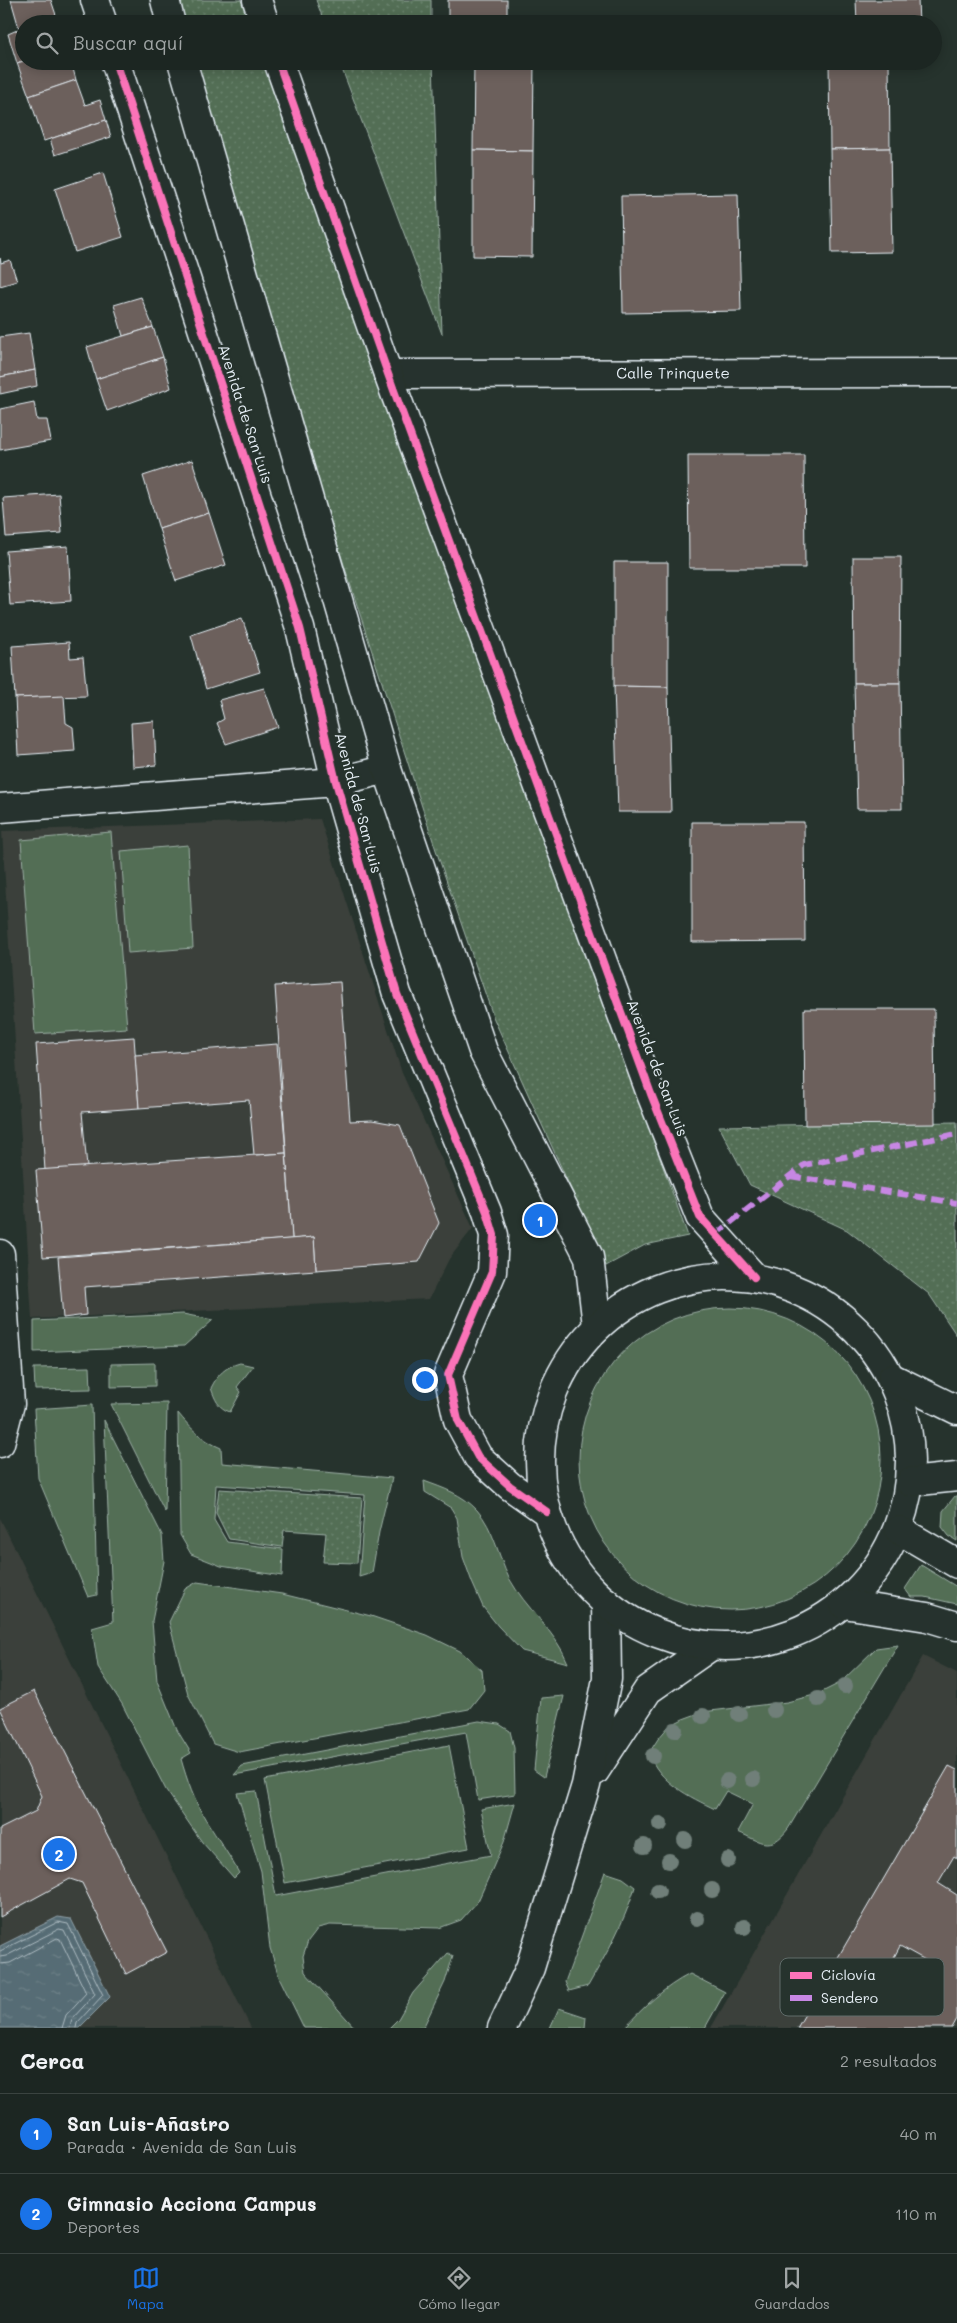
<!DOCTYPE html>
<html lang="es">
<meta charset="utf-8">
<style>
:root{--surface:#1c2622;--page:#29322f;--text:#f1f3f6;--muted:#a0a5a5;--line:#3a4340;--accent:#1a73e8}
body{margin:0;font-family:Mali,sans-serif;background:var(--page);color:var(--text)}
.you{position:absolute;left:424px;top:1379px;width:18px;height:18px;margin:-12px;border:4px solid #fff;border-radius:50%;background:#1a73e8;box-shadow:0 0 0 8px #1a73e833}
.badge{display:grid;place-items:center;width:32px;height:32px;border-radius:50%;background:var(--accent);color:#fff;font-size:16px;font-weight:700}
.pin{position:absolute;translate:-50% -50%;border:2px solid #fff;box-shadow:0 1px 5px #0006}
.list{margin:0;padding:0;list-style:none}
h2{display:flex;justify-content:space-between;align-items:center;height:65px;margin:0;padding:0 20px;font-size:21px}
h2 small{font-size:16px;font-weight:400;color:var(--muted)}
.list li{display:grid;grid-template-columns:32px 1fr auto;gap:15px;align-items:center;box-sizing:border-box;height:80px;padding:0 20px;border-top:1px solid var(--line)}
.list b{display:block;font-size:19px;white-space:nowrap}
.list p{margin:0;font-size:16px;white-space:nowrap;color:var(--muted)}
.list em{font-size:16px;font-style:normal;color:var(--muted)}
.icon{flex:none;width:28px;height:28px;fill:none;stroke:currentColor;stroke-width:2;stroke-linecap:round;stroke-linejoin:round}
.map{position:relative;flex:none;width:957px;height:2028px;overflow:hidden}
.search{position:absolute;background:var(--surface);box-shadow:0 2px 12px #0003;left:15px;right:15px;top:15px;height:55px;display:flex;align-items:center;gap:12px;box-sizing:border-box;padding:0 18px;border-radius:28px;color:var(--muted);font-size:19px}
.sheet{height:225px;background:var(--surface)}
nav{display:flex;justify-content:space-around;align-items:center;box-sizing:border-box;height:70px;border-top:1px solid var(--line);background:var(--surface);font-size:14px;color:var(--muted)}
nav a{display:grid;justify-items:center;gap:2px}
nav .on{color:var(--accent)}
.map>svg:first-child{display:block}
</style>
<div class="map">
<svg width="957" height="2028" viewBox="0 0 957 2028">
<defs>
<pattern id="park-dots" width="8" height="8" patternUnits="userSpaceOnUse" patternTransform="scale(1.25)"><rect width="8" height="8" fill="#526e55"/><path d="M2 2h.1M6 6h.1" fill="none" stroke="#6b836e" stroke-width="1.8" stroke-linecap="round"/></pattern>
<pattern id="water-ripples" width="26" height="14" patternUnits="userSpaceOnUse" patternTransform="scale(1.25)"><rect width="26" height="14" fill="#566c74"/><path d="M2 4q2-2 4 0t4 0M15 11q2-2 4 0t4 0" fill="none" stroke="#6e8189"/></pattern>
</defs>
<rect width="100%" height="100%" fill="#26332d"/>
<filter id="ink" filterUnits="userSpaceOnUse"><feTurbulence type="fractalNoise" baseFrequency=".02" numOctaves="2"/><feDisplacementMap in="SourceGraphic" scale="10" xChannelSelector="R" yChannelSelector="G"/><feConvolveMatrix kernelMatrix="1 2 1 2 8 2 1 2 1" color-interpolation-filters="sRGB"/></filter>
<g filter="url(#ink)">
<g fill="#3b403b">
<path d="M 320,819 L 402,1073 L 473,1228 L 449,1259 L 429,1299 L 32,1319 L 2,831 Z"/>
<path d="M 0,1518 L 251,2028 L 0,2028 Z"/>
<path d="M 923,1656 L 957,1673 L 957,2028 L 711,2028 Z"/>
</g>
<g fill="#526e55" stroke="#9db0a6">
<path d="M 111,832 L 127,1028 L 35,1034 L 21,840 Z"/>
<path d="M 188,845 L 193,948 L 128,953 L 121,851 Z"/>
<circle cx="730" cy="1459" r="151"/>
<path d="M 183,1314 L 213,1320 L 184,1346 L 34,1352 L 34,1321 Z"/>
<path d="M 155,1363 L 155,1386 L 111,1387 L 111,1364 Z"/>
<path d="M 240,1363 L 253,1366 L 237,1387 L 241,1392 L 230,1412 C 218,1408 215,1399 211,1388 C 218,1374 225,1367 240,1363 Z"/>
<path d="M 90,1367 L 91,1389 L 35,1390 L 34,1368 Z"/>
<path d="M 167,1403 L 165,1512 L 111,1404 Z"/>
<path d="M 92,1405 L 97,1595 L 88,1597 L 38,1478 L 34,1409 Z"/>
<path d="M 178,1413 C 191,1429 202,1440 221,1448 L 222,1463 L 392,1478 L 379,1532 L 372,1573 L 359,1577 L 365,1495 L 216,1485 L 214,1520 L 227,1542 L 283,1549 L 282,1576 L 221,1566 L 191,1554 L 180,1535 Z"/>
<path d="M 104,1420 L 162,1535 L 164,1561 L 152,1621 L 157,1681 L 177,1730 L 191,1753 L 181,1759 C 187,1780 194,1801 206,1820 C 217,1838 229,1854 239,1873 L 234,1878 L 202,1842 L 166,1790 L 122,1704 L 98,1667 L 92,1628 L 113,1622 Z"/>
<path d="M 424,1481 C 443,1488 462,1494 477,1510 C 494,1529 498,1556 509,1578 C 526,1609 555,1630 568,1663 L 522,1651 L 498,1626 L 483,1607 L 472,1582 L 463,1557 L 457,1518 L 451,1508 L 425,1492 Z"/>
<path d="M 955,1496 L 957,1496 L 957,1541 L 949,1536 L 942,1527 L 943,1511 Z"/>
<path d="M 921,1565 L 957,1587 L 957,1604 L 925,1597 L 911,1597 L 905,1589 Z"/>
<path d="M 197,1582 L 282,1594 L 371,1616 L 427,1635 L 460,1651 L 482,1670 L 484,1690 L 469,1709 L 239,1752 L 213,1744 L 188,1694 L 169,1622 L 185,1589 Z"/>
<path d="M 898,1645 L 788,1829 C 770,1852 761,1842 738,1832 L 753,1804 L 726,1791 L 715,1809 C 690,1797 658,1782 649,1753 L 658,1739 L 669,1726 L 683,1719 L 702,1712 L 787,1702 L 818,1694 L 840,1683 L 876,1648 Z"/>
<path d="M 564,1696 L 544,1777 L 534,1770 L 541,1698 Z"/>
<path d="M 479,1721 L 499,1724 L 510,1731 L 514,1748 L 515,1794 L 478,1800 L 466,1732 L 234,1775 L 242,1766 Z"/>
<path d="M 449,1745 L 469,1848 L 285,1883 L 265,1780 Z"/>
<path d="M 256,1791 L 276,1896 L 491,1855 L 481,1809 L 515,1803 L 504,1842 L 491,1872 L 478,1901 L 461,1920 L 439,1928 L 330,1925 L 318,1928 L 308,1941 L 303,1956 L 305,1972 L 355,2028 L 304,2028 L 279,1977 L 270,1948 L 261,1871 L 237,1793 Z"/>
<path d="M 605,1872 L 623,1878 L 635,1887 C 624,1923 607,1953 588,1986 L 569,1991 L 565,1982 Z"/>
<path d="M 448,1953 L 453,1956 L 445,1982 L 423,2028 L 389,2028 L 398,2019 L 413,1993 Z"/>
<path d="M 690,1974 L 725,1992 L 705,2028 L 624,2028 C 644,2007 664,1987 690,1974 Z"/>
<path d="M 559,2008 L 586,2017 L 585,2028 L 550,2028 Z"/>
</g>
<g fill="url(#park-dots)" stroke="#9db0a6">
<path d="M 177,0 L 241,0 L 249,24 L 184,24 Z"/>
<path d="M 316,0 L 431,0 L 431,24 L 325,24 Z"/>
<path d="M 194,61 L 263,61 L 688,1236 L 645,1245 L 606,1266 L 494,1019 L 436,850 L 278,360 Z"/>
<path d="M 339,61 L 433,61 L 442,334 Z"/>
<path d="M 957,1122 L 957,1336 L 929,1294 L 847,1230 L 750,1185 L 719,1126 Z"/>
<path d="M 219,1489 L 362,1498 L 357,1563 L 323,1562 L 326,1533 L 284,1530 L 282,1547 L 229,1539 L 216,1513 Z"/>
</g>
<path fill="url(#water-ripples)" stroke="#90a1a9" d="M 58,1917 L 71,1919 L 110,1997 L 79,2028 L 0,2028 L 0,1946 Z"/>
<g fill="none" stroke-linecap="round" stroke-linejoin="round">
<g stroke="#aebcc3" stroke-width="1">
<path d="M 0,1951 L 58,1922 L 68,1924 L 103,1995 L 77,2023 L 76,2028"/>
<path d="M 0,1957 L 6,1956 L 59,1929 L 64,1930 L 95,1994 L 72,2019 L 70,2028"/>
<path d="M 0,1964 L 10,1963 L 57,1938 L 60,1939 L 86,1993 L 66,2015 L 62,2028"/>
</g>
</g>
<g fill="#6c605b" stroke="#e8f1f8" fill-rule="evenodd">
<path d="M 11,0 L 51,0 L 57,18 L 36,24 L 24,24 L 24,27 L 19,28 Z"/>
<rect x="448" y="0" width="59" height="24"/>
<path d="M 856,0 L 918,0 L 919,24 L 857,24 Z"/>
<path d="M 57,18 L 59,24 L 36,24 Z"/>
<path d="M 24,27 L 24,61 L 17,63 L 8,34 Z"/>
<path d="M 24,61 L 71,61 L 76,80 L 29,96 L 17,63 Z"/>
<path d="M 474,61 L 534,61 L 533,151 L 473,150 Z"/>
<path d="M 829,61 L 889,61 L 890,148 L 830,149 Z"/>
<path d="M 76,80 L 85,105 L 100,100 L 106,120 L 44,141 L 29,96 Z"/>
<path d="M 106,120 L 111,137 L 55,155 L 50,139 Z"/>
<path d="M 890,148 L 892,252 L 832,253 L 830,149 Z"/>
<path d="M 473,150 L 533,151 L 532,257 L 473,256 Z"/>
<path d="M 103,173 L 123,237 L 75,252 L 55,189 Z"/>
<path d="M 738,194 L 741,311 L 623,313 L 621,196 Z"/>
<path d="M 0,258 L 1,263 L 10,260 L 17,281 L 0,286 Z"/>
<path d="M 141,297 L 153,327 L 123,336 L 114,305 Z"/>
<path d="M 153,327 L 163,357 L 96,379 L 87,347 Z"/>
<path d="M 29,333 L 35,370 L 0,377 L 0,337 Z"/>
<path d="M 163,357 L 171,388 L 107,411 L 96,379 Z"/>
<path d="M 35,370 L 37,386 L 0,394 L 0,377 Z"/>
<path d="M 34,402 L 37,420 L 47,420 L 51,441 L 0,450 L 0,409 Z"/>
<path d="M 688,455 L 804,455 L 805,568 L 689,568 Z"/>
<path d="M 192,460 L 209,513 L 159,529 L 143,476 Z"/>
<path d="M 59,494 L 62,533 L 6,537 L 3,498 Z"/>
<path d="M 209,513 L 226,565 L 176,581 L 159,529 Z"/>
<path d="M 68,546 L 71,601 L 10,605 L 6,551 Z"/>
<path d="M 853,557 L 901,557 L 900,683 L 854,683 Z"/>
<path d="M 614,562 L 668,562 L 668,687 L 614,686 Z"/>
<path d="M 242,618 L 260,672 L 206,689 L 191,635 Z"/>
<path d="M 69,642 L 70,658 L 83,657 L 87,696 L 15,698 L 12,646 Z"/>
<path d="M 854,683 L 900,683 L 902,809 L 857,809 Z"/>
<path d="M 614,686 L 668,687 L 671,812 L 618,812 Z"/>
<path d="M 264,688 L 278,727 L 226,744 L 217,723 L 224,719 L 219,700 Z"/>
<path d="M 64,696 L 66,723 L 73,727 L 75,751 L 18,755 L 15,698 Z"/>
<path d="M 154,721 L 156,765 L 133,767 L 131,723 Z"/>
<path d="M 692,822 L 804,822 L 805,941 L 692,942 Z"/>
<path d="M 340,982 L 350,1121 L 372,1120 L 400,1125 L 439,1223 L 419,1262 L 316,1270 L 314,1237 L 292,1239 L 275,986 Z"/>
<path d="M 804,1009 L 934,1009 L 935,1124 L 805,1125 Z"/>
<path d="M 134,1037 L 139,1108 L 82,1112 L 87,1167 L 45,1170 L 36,1044 Z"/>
<path d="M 277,1044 L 286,1153 L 254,1155 L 249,1100 L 139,1108 L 135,1055 Z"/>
<path d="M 286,1153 L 292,1239 L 43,1257 L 36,1170 Z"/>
<path d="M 314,1237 L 316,1270 L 84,1287 L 86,1315 L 63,1318 L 58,1257 Z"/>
<path d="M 34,1691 L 167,1952 L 126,1974 L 82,1883 L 70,1879 L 0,1917 L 0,1829 L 36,1811 L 42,1796 L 0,1708 Z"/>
<path d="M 949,1766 L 957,1770 L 957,1858 L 954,1856 L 938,1883 L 957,1895 L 957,2019 L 952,2028 L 797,2028 ZM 900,1946 L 927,1961 L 911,1990 L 884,1976 Z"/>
</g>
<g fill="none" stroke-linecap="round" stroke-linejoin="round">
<g stroke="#e8f1f8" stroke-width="31">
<g id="minor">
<path d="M 95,0 L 103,24"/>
<path d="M 115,61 L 300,628 L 336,782 L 397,994 L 487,1212 L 494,1235 L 492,1272 L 448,1375 L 458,1420 L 478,1457 L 510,1486 L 547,1512"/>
<path id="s1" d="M 388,374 L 957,373"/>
<path d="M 0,808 L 336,782 L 387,769"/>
<path d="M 0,1254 L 10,1404 L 0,1443"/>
<path d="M 595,1771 L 648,1690 L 711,1646"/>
<path d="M 502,2028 L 530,1968 L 586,1785 L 607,1679 L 606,1602"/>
</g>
</g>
<g stroke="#e8f1f8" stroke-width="31">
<g id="tertiary">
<path d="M 165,0 L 171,24"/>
<path d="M 257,0 L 265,24"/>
<path d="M 182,61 L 387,769 L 483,1051 L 589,1257 L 597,1326"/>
<path d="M 278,61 L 388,374 L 651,1094 L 700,1217 L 754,1277"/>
<circle cx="725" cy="1461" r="185"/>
<path d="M 892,1378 L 957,1410"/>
<path d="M 910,1482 L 957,1477"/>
<path d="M 899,1530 L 957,1564"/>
<path d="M 844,1604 L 927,1617 L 957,1626"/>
</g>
</g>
<use href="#minor" stroke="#26332d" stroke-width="28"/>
<use href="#tertiary" stroke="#26332d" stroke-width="28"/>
<g stroke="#c787e3" stroke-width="6" stroke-dasharray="12 6" stroke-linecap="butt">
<path d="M 790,1176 L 957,1203"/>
<path d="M 716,1234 L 804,1165 L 957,1134"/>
</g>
<g stroke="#26332d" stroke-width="11">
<g id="cycleway">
<path d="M 115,61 L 300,628 L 336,782 L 397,994 L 487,1212 L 494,1235 L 492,1272 L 448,1375 L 458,1420 L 478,1457 L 510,1486 L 547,1512"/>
<path d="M 278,61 L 388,374 L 651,1094 L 700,1217 L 754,1277"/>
</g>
</g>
<use href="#cycleway" stroke="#fb73b8" stroke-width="8"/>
</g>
<g fill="#707f79">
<circle cx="845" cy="1686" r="8"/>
<circle cx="818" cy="1699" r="8"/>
<circle cx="774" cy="1710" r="8"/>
<circle cx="739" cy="1714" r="8"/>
<circle cx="703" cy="1716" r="8"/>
<circle cx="675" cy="1730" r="8"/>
<circle cx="653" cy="1756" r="8"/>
<circle cx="753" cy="1779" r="8"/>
<circle cx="727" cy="1781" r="8"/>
<circle cx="660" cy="1824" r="8"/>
<circle cx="685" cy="1840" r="8"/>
<circle cx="644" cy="1846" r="8"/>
<circle cx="728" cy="1860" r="8"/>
<circle cx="669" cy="1861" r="8"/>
<circle cx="712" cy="1890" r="8"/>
<circle cx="658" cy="1891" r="8"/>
<circle cx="697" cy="1919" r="8"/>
<circle cx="744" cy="1927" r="8"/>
</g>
</g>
<g text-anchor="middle" stroke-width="5" stroke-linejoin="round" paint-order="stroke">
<g font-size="15" fill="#e8f1f8" stroke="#26332d">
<text dy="5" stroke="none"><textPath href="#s1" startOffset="285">Calle Trinquete</textPath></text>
<text transform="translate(245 414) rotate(72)" y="5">Avenida de San Luis</text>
<text transform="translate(358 803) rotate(75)" y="5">Avenida de San Luis</text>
<text transform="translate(657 1068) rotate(69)" y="5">Avenida de San Luis</text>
</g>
</g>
<rect x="780" y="1958" width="164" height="58" rx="8" fill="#26332d" stroke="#606c6a" stroke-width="1"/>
<rect x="790" y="1972" width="22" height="7" fill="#fb73b8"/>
<rect x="790" y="1995" width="22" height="6" fill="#c787e3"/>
<g font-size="14" fill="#e8f1f8">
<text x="821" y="1980">Ciclovía</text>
<text x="821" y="2003">Sendero</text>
</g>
</svg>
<div class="you"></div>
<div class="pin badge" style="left:540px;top:1220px">1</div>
<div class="pin badge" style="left:59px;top:1854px">2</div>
<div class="search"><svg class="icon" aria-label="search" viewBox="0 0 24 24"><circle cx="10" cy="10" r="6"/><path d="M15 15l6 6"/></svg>Buscar aquí</div>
</div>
<section class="sheet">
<h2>Cerca<small>2 resultados</small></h2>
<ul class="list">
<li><span class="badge">1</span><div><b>San Luis-Añastro</b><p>Parada · Avenida de San Luis</p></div><em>40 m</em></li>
<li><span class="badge">2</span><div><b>Gimnasio Acciona Campus</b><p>Deportes</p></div><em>110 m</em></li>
</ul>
</section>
<nav>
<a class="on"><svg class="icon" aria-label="map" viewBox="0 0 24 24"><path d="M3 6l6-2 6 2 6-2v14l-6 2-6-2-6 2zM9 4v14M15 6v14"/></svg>Mapa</a>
<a><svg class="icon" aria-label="directions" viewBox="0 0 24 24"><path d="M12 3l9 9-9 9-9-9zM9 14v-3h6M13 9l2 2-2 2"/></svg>Cómo llegar</a>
<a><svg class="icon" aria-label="saved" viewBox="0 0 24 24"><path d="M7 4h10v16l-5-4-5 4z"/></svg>Guardados</a>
</nav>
